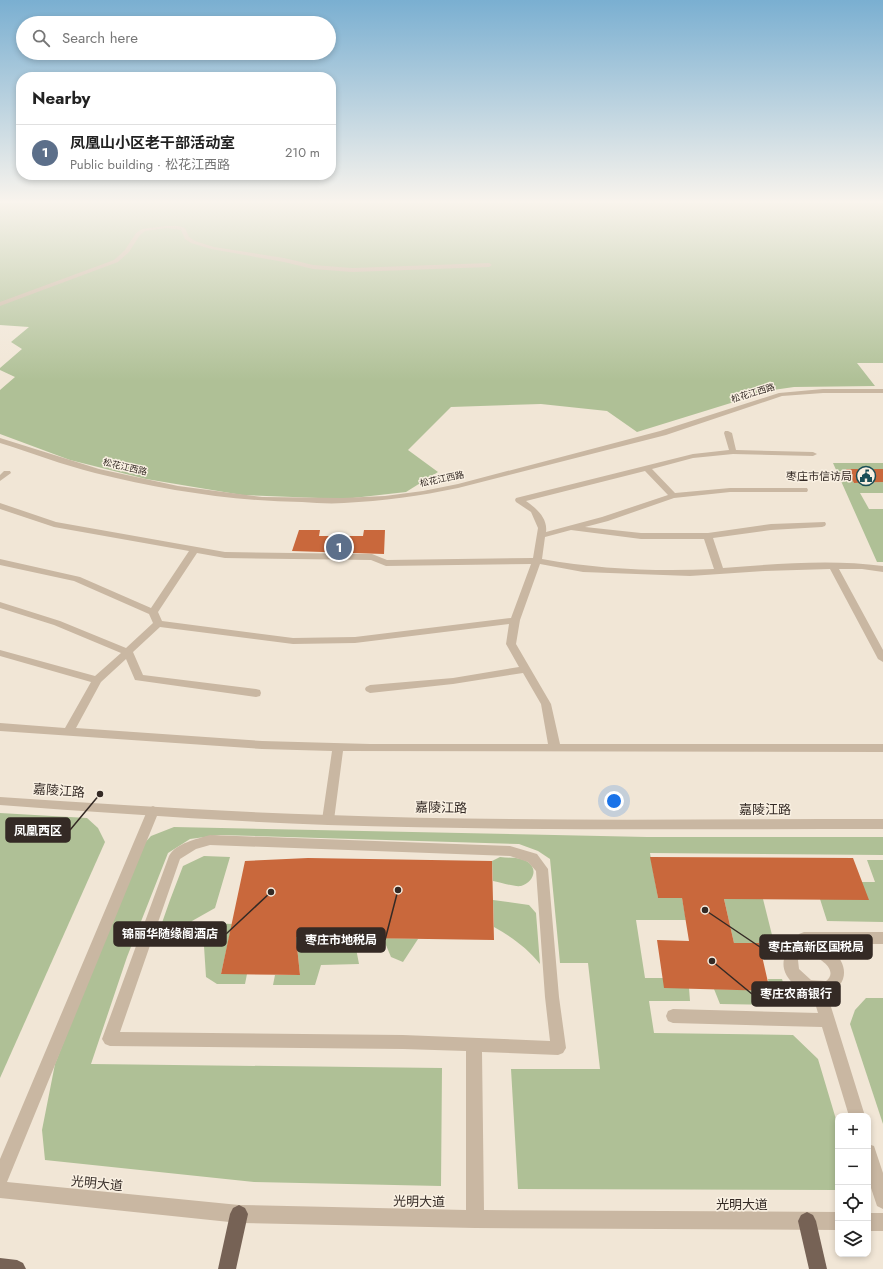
<!DOCTYPE html>
<meta charset="utf-8">
<style>
:root{--surface:#fff;--page:#f2f2f2;--text:#222;--muted:#767676;--line:#e0e0e0;--accent:#1a73e8}
body{margin:0;font-family:Jost,"Noto Sans SC",sans-serif;background:var(--page);color:var(--text)}
.controls{position:absolute;right:12px;bottom:12px;display:grid;overflow:hidden;border-radius:8px;box-shadow:0 2px 6px #0003}
.controls button{width:36px;height:36px;display:grid;place-items:center;padding:0;border:0;border-bottom:1px solid var(--line);background:var(--surface);color:var(--text);font:20px sans-serif}
.you{position:absolute;left:614px;top:801px;width:14px;height:14px;margin:-10px;border:3px solid #fff;border-radius:50%;background:#1a73e8;box-shadow:0 0 0 6px #1a73e833}
.badge{display:grid;place-items:center;width:26px;height:26px;border-radius:50%;background:var(--accent);color:#fff;font-size:13px;font-weight:700}
.pin{position:absolute;translate:-50% -50%;border:2px solid #fff;box-shadow:0 1px 4px #0006}
.list{margin:0;padding:0;list-style:none}
h2{display:flex;justify-content:space-between;align-items:center;height:52px;margin:0;padding:0 16px;font-size:17px}
h2 small{font-size:13px;font-weight:400;color:var(--muted)}
.list li{display:grid;grid-template-columns:26px 1fr auto;gap:12px;align-items:center;box-sizing:border-box;height:56px;padding:0 16px;border-top:1px solid var(--line)}
.list b{display:block;font-size:15px;white-space:nowrap}
.list p{margin:0;font-size:13px;white-space:nowrap;color:var(--muted)}
.list em{font-size:13px;font-style:normal;color:var(--muted)}
.icon{flex:none;width:22px;height:22px;fill:none;stroke:currentColor;stroke-width:2;stroke-linecap:round;stroke-linejoin:round}
.map{position:relative;flex:none;width:883px;height:1269px;overflow:hidden}
.search{position:absolute;background:var(--surface);box-shadow:0 2px 6px #0003;left:16px;top:16px;width:320px;height:44px;display:flex;align-items:center;gap:10px;box-sizing:border-box;padding:0 14px;border-radius:22px;color:var(--muted);font-size:15px}
.panel{position:absolute;background:var(--surface);box-shadow:0 2px 6px #0003;left:16px;top:72px;width:320px;height:108px;border-radius:16px}
.map>svg:first-child{display:block}
</style>
<div class="map">
<svg width="883" height="1269" viewBox="0 0 883 1269">
<rect width="100%" height="100%" fill="#f1e6d6"/>
<g fill="#afc096">
<path d="M 0,203 L 883,203 L 883,363 L 857,363 L 875,386 L 794,387 L 773,390 L 637,432 L 607,411 L 541,404 L 451,407 L 408,450 L 438,472 L 406,492 L 344,499 L 242,495 L 146,479 L 70,460 L 0,434 L 0,390 L 15,377 L 0,370 L 0,368 L 22,349 L 11,342 L 29,327 L 0,325 Z"/>
<path d="M 833,463 L 883,463 L 883,469 L 846,470 L 854,483 L 883,482 L 883,493 L 860,493 L 869,509 L 883,509 L 883,562 L 877,562 Z"/>
<path d="M 0,813 L 87,818 L 98,828 L 105,842 L 0,1078 Z"/>
<path d="M 174,827 L 647,837 L 883,837 L 883,855 L 650,853 L 658,898 L 682,898 L 686,920 L 636,920 L 645,978 L 663,978 L 689,988 L 690,1001 L 649,1001 L 654,1033 L 793,1035 L 818,1059 L 838,1126 L 838,1190 L 518,1189 L 511,1069 L 600,1069 L 588,963 L 560,963 L 550,859 L 538,851 L 519,844 L 220,835 L 190,839 L 168,853 L 127,957 L 91,1064 L 442,1068 L 441,1186 L 254,1182 L 45,1160 L 42,1130 L 55,1064 L 140,848 L 151,836 Z"/>
<path d="M 204,856 L 230,857 L 215,908 L 192,921 L 179,944 L 168,945 L 157,937 L 170,900 L 183,866 Z"/>
<path d="M 500,857 C 509,858 520,857 528,862 C 539,870 532,883 521,886 C 513,887 500,882 493,881 L 492,861 Z"/>
<path d="M 867,860 L 883,860 L 883,922 L 827,921 L 820,899 L 862,882 L 875,882 Z"/>
<path d="M 724,899 L 763,899 L 774,943 L 734,943 Z"/>
<path d="M 493,900 L 529,905 L 536,913 L 540,964 C 527,948 512,937 494,927 Z"/>
<path d="M 212,923 L 232,924 L 221,974 L 247,974 L 245,984 L 217,984 L 206,977 L 204,946 Z"/>
<path d="M 296,937 L 354,938 L 359,964 L 321,965 L 315,985 L 273,985 L 275,975 L 300,975 Z"/>
<path d="M 383,938 L 418,939 L 403,962 L 391,957 Z"/>
<path d="M 768,979 L 782,979 L 786,993 L 783,1000 L 773,1005 L 720,1004 L 714,989 L 770,991 Z"/>
<path d="M 866,998 L 883,998 L 883,1124 L 850,1024 L 855,1010 Z"/>
</g>
<g fill="#c9683c">
<path d="M 846,469 L 883,469 L 883,482 L 854,483 Z"/>
<path d="M 299,530 L 320,530 L 319,536 L 363,536 L 364,530 L 385,530 L 384,554 L 292,551 Z"/>
<path d="M 650,857 L 853,858 L 869,900 L 724,899 L 734,943 L 759,943 L 770,991 L 664,988 L 657,940 L 689,941 L 682,898 L 658,898 Z"/>
<path d="M 308,858 L 492,861 L 494,940 L 296,937 L 300,975 L 221,974 L 245,861 Z"/>
</g>
<g fill="none" stroke-linecap="round" stroke-linejoin="round">
<g fill="#c9b7a2" fill-rule="evenodd">
<path d="M 167,226 L 178,226 L 185,228 L 189,237 L 195,241 L 214,247 L 284,258 L 313,265 L 352,268 L 489,263 L 492,265 L 489,267 L 352,272 L 313,269 L 284,262 L 211,249 L 191,243 L 185,239 L 181,230 L 167,228 L 145,231 L 140,235 L 129,252 L 118,262 L 0,306 L 0,302 L 114,260 L 125,250 L 136,233 L 142,229 Z"/>
<path d="M 725,431 L 728,431 L 732,433 L 736,450 L 813,452 L 817,454 L 813,456 L 733,454 L 693,458 L 652,469 L 675,493 L 730,488 L 807,488 L 808,490 L 807,492 L 730,492 L 674,498 L 608,521 L 585,527 L 641,533 L 708,533 L 771,524 L 825,522 L 826,524 L 825,526 L 822,527 L 771,530 L 713,538 L 723,568 C 775,564 831,559 883,566 L 883,572 L 862,569 L 839,569 L 883,650 L 883,662 L 878,659 L 830,569 L 764,571 L 690,576 L 583,572 L 540,564 L 520,620 L 516,644 L 551,704 L 560,744 L 883,744 L 883,752 L 343,751 L 334,820 L 332,823 L 328,825 L 324,823 L 322,820 L 332,751 L 262,749 L 0,731 L 0,723 L 65,728 L 91,682 L 0,656 L 0,650 L 95,676 L 121,653 L 54,625 L 0,608 L 0,602 L 60,621 L 126,648 L 153,623 L 149,614 L 74,581 L 0,565 L 0,559 L 80,577 L 151,608 L 189,551 L 54,527 L 0,509 L 0,503 L 56,522 L 225,552 L 372,554 L 387,560 L 533,558 L 538,528 L 531,512 L 516,502 L 515,500 L 516,498 L 693,454 L 729,450 L 724,433 ZM 645,471 L 668,495 L 602,517 L 546,532 C 548,518 536,508 526,501 ZM 571,530 L 641,539 L 704,539 L 714,569 C 657,572 598,569 542,559 L 545,537 ZM 197,553 L 225,558 L 371,560 L 386,566 L 531,564 L 511,618 L 355,637 L 293,638 L 162,621 L 158,612 ZM 509,624 L 506,644 L 519,667 L 453,678 L 370,685 L 366,687 L 365,689 L 366,691 L 370,693 L 453,684 L 523,673 L 541,704 L 548,744 L 370,744 L 262,741 L 76,728 L 101,682 L 126,659 L 135,680 L 256,697 L 260,696 L 261,693 L 260,690 L 256,689 L 143,675 L 133,652 L 160,627 L 293,644 L 355,643 Z"/>
<path d="M 4,471 L 10,471 L 11,473 L 0,481 L 0,475 Z"/>
<path d="M 153,806 L 157,808 L 159,811 L 7,1182 L 239,1205 L 466,1210 L 466,1051 L 403,1049 L 110,1046 L 105,1044 L 102,1039 L 169,856 C 176,843 197,839 210,835 L 510,846 L 537,854 L 548,869 L 559,997 L 566,1048 L 563,1053 L 558,1055 L 482,1052 L 484,1210 L 838,1212 L 838,1230 L 475,1228 L 239,1223 L 0,1198 L 0,1159 L 147,811 L 149,808 ZM 210,845 L 510,856 L 528,862 L 536,871 L 545,997 L 550,1041 L 403,1035 L 120,1032 L 180,859 L 196,849 Z"/>
<path d="M 804,932 L 883,932 L 883,944 L 816,944 C 821,945 826,947 831,950 C 849,963 849,986 827,994 L 865,1116 L 849,1116 L 822,1027 L 673,1023 L 668,1021 L 666,1016 L 668,1011 L 673,1009 L 818,1013 L 812,993 C 806,991 800,989 795,985 C 779,972 779,952 799,945 L 797,938 L 799,934 ZM 807,954 C 818,956 840,970 826,981 L 811,980 L 799,969 L 798,960 L 801,956 Z"/>
<path d="M 868,1144 L 874,1146 L 883,1173 L 883,1209 L 877,1206 L 868,1179 Z"/>
<rect x="868" y="1213" width="15" height="18"/>
</g>
<g fill="#c9b7a2" fill-rule="evenodd">
<path d="M 823,389 L 883,389 L 883,393 L 823,393 L 782,396 L 666,435 L 458,488 C 420,496 383,501 344,503 C 330,504 316,503 302,502 C 232,501 163,490 95,473 C 63,465 32,453 0,443 L 0,438 L 99,469 L 178,486 L 262,497 L 342,498 L 385,496 L 423,491 L 458,484 L 660,431 L 779,393 Z"/>
<path d="M 0,797 C 109,804 219,812 328,815 C 513,822 698,819 883,819 L 883,829 C 698,829 513,831 328,825 C 219,821 109,813 0,805 Z"/>
</g>
<g fill="#766255" fill-rule="evenodd">
<path d="M 239,1205 L 245,1208 L 248,1214 L 236,1269 L 218,1269 L 230,1214 L 233,1208 Z"/>
<path d="M 807,1212 L 813,1215 L 816,1221 L 827,1269 L 809,1269 L 798,1221 L 801,1215 Z"/>
<path d="M 0,1258 L 17,1260 L 23,1263 L 26,1269 L 0,1269 Z"/>
</g>
</g>
<linearGradient id="sky" x2="0" y2="1"><stop stop-color="#7aafd1"/><stop offset="0.53" stop-color="#f9f4ed"/><stop offset="1" stop-color="#f9f4ed" stop-opacity="0"/></linearGradient>
<rect width="883" height="381" fill="url(#sky)"/>
<defs>
<g id="civic-ring" transform="scale(1)"><circle r="9.5" fill="#f9f0e2" stroke="#1a4d56" stroke-width="1.5"/><path d="M-.6-6.5H3V-4.5H.6V-3L4-1V1h2V6H-6V1h2V-1L-.6-3ZM-1.2 2.5V6h2.4V2.5Z" fill="#1a4d56"/></g>
</defs>
<g fill-rule="evenodd">
<use href="#civic-ring" x="866" y="476"/>
</g>
<g text-anchor="middle" stroke-width="3" stroke-linejoin="round" paint-order="stroke">
<g font-size="9" fill="#342a25" stroke="#f9f0e2">
<text transform="translate(753 393) rotate(-17)" y="3">松花江西路</text>
<text transform="translate(125 467) rotate(13)" y="3">松花江西路</text>
<text transform="translate(442 479) rotate(-12)" y="3">松花江西路</text>
</g>
<g font-size="11" fill="#342a25" stroke="#f9f0e2" text-anchor="end">
<text x="852" y="480">枣庄市信访局</text>
</g>
<g font-size="13" fill="#342a25" stroke="#f9f0e2">
<text transform="translate(59 790) rotate(4)" y="5">嘉陵江路</text>
<text transform="translate(441 807) rotate(1)" y="5">嘉陵江路</text>
<text x="765" y="814">嘉陵江路</text>
<text transform="translate(97 1183) rotate(6)" y="5">光明大道</text>
<text transform="translate(419 1201) rotate(1)" y="5">光明大道</text>
<text x="742" y="1209">光明大道</text>
</g>
</g>
<path fill="none" stroke="#342a25" stroke-width="1.5" d="M100 794L70 830M271 892L226 934M398 890L385 940M705 910L760 947M712 961L752 994"/>
<g fill="#342a25" stroke="#f9f0e2" stroke-width="1.5">
<circle cx="100" cy="794" r="4"/>
<circle cx="271" cy="892" r="4"/>
<circle cx="398" cy="890" r="4"/>
<circle cx="705" cy="910" r="4"/>
<circle cx="712" cy="961" r="4"/>
</g>
<g fill="#342a25" stroke="#342a25" stroke-width="1.5">
<rect x="6" y="818" width="64" height="24" rx="4"/>
<rect x="114" y="922" width="112" height="24" rx="4"/>
<rect x="297" y="928" width="88" height="24" rx="4"/>
<rect x="760" y="935" width="112" height="24" rx="4"/>
<rect x="752" y="982" width="88" height="24" rx="4"/>
</g>
<g font-size="12" text-anchor="middle" font-weight="bold" fill="#fff">
<text x="38" y="835">凤凰西区</text>
<text x="170" y="938">锦丽华随缘阁酒店</text>
<text x="341" y="944">枣庄市地税局</text>
<text x="816" y="951">枣庄高新区国税局</text>
<text x="796" y="998">枣庄农商银行</text>
</g>
</svg>
<div class="controls">
<button>+</button>
<button>−</button>
<button><svg class="icon" aria-label="locate" viewBox="0 0 24 24"><circle cx="12" cy="12" r="6"/><path d="M12 2v4M12 18v4M2 12h4M18 12h4"/></svg></button>
<button><svg class="icon" aria-label="layers" viewBox="0 0 24 24"><path d="M12 4l9 5-9 5-9-5zM3 14l9 5 9-5"/></svg></button>
</div>
<div class="you"></div>
<div class="pin badge" style="left:339px;top:547px;background:#5c6f8a">1</div>
<div class="search"><svg class="icon" aria-label="search" viewBox="0 0 24 24"><circle cx="10" cy="10" r="6"/><path d="M15 15l6 6"/></svg>Search here</div>
<section class="panel">
<h2>Nearby<small></small></h2>
<ul class="list">
<li><span class="badge" style="background:#5c6f8a">1</span><div><b>凤凰山小区老干部活动室</b><p>Public building · 松花江西路</p></div><em>210 m</em></li>
</ul>
</section>
</div>
